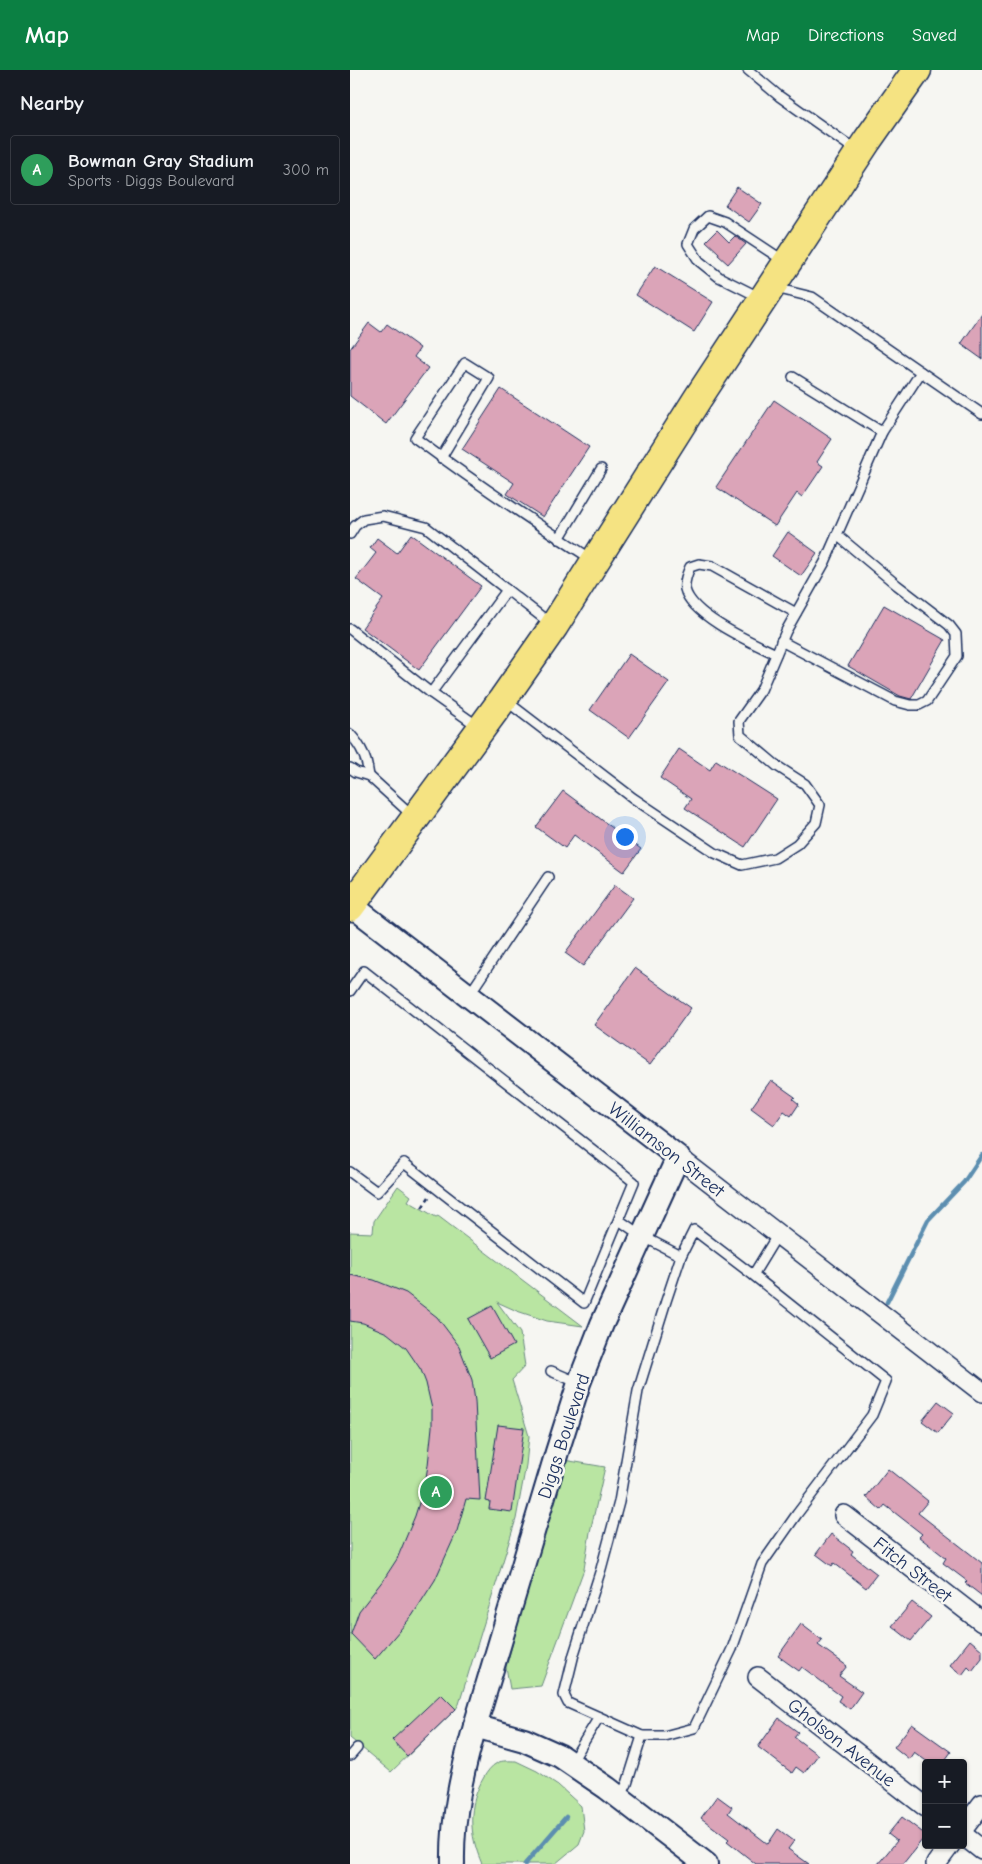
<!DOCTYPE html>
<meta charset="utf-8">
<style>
:root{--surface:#171b24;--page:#242831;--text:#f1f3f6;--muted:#9ea1a6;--line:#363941;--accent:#0b8043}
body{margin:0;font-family:"Comic Neue",sans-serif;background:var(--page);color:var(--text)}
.controls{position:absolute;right:15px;bottom:15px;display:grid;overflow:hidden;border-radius:5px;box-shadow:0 1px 4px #0004}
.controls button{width:45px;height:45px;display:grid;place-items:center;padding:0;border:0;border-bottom:1px solid var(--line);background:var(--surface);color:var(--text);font:25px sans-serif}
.you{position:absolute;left:274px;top:766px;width:18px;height:18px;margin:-12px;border:4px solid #fff;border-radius:50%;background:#1a73e8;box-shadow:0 0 0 8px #1a73e833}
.badge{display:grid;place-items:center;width:32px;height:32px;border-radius:50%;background:var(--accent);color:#fff;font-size:16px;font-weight:700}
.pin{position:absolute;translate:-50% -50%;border:2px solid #fff;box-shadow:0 1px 5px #0006}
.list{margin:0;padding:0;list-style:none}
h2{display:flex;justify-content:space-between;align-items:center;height:65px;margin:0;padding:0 20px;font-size:21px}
h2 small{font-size:16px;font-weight:400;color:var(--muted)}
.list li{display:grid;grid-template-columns:32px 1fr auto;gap:15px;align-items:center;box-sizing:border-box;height:70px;margin:0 10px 10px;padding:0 10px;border:1px solid var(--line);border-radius:5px}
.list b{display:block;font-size:19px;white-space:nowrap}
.list p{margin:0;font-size:16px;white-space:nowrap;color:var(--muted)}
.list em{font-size:16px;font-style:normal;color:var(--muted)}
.map{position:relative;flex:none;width:632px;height:1794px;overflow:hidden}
header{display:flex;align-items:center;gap:30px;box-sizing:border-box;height:70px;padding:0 25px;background:var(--accent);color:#fff}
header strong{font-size:24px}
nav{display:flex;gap:28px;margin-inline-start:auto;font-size:18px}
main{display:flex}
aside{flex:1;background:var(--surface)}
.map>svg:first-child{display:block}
</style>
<header>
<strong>Map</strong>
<nav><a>Map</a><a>Directions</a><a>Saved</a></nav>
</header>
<main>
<aside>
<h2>Nearby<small></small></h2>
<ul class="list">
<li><span class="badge" style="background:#2e9e5b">A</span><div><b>Bowman Gray Stadium</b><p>Sports · Diggs Boulevard</p></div><em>300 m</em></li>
</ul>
</aside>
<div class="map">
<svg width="632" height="1794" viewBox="0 0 632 1794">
<rect width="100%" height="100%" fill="#f6f6f2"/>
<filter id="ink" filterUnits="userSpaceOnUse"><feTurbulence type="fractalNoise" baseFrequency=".02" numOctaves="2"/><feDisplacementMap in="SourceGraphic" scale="10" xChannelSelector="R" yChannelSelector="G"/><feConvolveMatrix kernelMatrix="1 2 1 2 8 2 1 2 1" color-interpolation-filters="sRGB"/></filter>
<g filter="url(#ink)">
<g fill="#b9e5a2" stroke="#6a8a80">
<path d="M 48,1116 L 61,1126 L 58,1131 L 86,1147 L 88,1146 L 233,1256 L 197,1251 L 167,1241 L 147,1232 L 170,1263 L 175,1296 L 162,1310 L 179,1366 L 176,1395 L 166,1449 L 109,1634 L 106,1639 L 41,1702 L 0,1668 L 0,1162 L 23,1163 L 24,1151 Z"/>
<path d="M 214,1390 L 255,1397 L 240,1462 L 234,1499 L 191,1616 L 160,1619 L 156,1597 Z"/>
<path d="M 166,1691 L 187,1701 L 208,1715 L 231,1736 L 234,1761 L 229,1774 L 205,1794 L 132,1794 C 119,1764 117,1736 134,1707 C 137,1702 141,1696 147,1693 C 152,1690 160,1691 166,1691 Z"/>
</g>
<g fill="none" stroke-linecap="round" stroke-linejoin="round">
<g stroke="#5b8eb0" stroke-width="4.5">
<path d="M 537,1232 L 578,1150 L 614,1112 L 632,1085"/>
<path d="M 175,1794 L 216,1747"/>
</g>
</g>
<g fill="#dba4b8" stroke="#1b2f5e">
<path d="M 387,117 L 412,134 L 399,152 L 375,135 Z"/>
<path d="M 367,160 L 379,172 L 385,166 L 396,174 L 378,194 L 368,185 L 369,183 L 356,171 Z"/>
<path d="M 305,196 L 363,232 L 344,262 L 286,225 Z"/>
<path d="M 632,244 L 632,289 L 611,274 Z"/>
<path d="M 19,253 L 31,262 L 37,254 L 70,278 L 64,287 L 78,298 L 36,354 L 0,326 L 0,279 Z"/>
<path d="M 151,319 L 239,377 L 193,447 L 157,424 L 164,413 L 112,379 Z"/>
<path d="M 424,330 L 482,369 L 467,392 L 473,396 L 452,427 L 447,423 L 425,456 L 366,417 Z"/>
<path d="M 438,462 L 467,483 L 451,506 L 422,486 Z"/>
<path d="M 61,464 L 131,516 L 69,600 L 12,558 L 33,529 L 6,509 L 26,483 L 20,478 L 27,468 L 47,483 Z"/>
<path d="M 534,535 L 595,570 L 561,629 L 550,626 L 498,596 Z"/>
<path d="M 279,584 L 319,612 L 279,668 L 240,640 Z"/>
<path d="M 329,679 L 360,700 L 366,690 L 427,729 L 395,777 L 335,738 L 341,729 L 310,708 Z"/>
<path d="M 213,721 L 291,779 L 274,802 L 224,765 L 215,778 L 186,757 Z"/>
<path d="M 265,815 L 283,828 L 233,896 L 215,883 Z"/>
<path d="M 285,898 L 341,938 L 300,995 L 244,955 Z"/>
<path d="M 421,1010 L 445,1027 L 443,1029 L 449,1034 L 441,1046 L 434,1041 L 424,1055 L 401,1038 Z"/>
<path d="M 0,1205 L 24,1210 L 56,1223 L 87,1247 L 109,1276 L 122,1310 L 125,1331 L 130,1430 L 116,1429 L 107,1461 L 85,1510 L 62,1546 L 25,1589 L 1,1564 L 9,1541 L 34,1509 L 47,1489 L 65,1446 L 75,1414 L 78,1395 L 82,1357 L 82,1339 L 76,1313 L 71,1300 L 56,1278 L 37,1263 L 13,1253 L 0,1251 Z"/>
<path d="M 142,1236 L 164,1275 L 140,1288 L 118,1249 Z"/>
<path d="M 588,1331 L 604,1343 L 588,1363 L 572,1351 Z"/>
<path d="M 148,1355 L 174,1358 L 162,1442 L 139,1439 L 140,1432 L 136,1431 Z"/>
<path d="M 538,1399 L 578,1431 L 568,1443 L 632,1493 L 632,1526 L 615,1513 L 617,1511 L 593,1493 L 596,1488 L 569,1467 L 572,1464 L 535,1435 L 531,1440 L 516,1427 Z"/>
<path d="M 481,1464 L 503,1481 L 501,1484 L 527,1504 L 516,1518 L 484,1493 L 482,1496 L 466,1484 Z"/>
<path d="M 562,1532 L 581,1547 L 561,1571 L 542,1556 Z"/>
<path d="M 451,1554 L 472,1570 L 468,1575 L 497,1596 L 489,1606 L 512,1622 L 500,1639 L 488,1631 L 491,1626 L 452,1597 L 449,1601 L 428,1586 Z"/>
<path d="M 620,1570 L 632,1580 L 632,1588 L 622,1601 L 618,1597 L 612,1605 L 600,1595 Z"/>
<path d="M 91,1624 L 106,1639 L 57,1686 L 42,1670 Z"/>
<path d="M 429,1648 L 448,1662 L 444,1667 L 468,1685 L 454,1703 L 446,1697 L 442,1703 L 408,1677 Z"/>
<path d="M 562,1654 L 601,1682 L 593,1693 L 579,1693 L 564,1682 L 559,1689 L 544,1677 Z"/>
<path d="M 367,1726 L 382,1737 L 378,1743 L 418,1774 L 428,1759 L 444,1771 L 438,1779 L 459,1794 L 406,1794 L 377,1771 L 379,1769 L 351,1748 Z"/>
<path d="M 552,1747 L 576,1765 L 553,1794 L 528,1794 L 547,1771 L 538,1764 Z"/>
</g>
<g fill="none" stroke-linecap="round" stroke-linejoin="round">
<g stroke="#1b2f5e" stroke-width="12">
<g id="service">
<path d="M 398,0 L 429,26 L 507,81"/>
<path d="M 425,218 L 462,227 L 632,344"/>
<path d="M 409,227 L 369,207 L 349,191 L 338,174 L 344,159 L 358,146 L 375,152 L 434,191"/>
<path d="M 443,307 L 532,362"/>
<path d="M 91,388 L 139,308 L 115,293 L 65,368 C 123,411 182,451 243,490"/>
<path d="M 0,464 L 5,456 L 14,449 L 33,446 L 76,457 L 201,554"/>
<path d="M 209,469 L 251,399"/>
<path d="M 0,559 L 81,623"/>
<path d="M 431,571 L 545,631 L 560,635 L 569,635 L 577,631 L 607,586 L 606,564 L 599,555 L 547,515 L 487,465"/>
<path d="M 426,584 C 403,573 341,546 335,519 C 334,511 337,504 340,497 L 349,494 L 362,496 L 446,543"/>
<path d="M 155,630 L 283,728 L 365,783 L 392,795 L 425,788 L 447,774 L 466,753 L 470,735 L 455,714 L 427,696 L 390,665 L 389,651 L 411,620 L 436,561 L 475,492 L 532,362 L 571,302"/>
<path d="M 129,657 L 81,623 L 157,520"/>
<path d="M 0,664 C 12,677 17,689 19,706"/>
<path d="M 0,698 L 6,702 L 19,706 L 63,746"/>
<path d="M 0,921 L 14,901 L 284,1112 L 234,1233 L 54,1093 L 27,1122 L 0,1102"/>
<path d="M 119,925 L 198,807"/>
<path d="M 269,1150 L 292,1166 L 331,1186"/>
<path d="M 403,1205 L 344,1160 L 331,1186 L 316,1231 L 288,1321 L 269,1432 L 251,1499 L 224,1584 L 214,1625 L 218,1633 L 292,1666 L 314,1666 L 344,1658 L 382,1579 L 412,1494 L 447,1444 L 522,1345 L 536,1311 L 403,1205 L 428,1164"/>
<path d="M 201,1301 L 229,1313"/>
<path d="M 0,1686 L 7,1678"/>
<path d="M 221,1693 L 249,1647"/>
<path d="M 270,1727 L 277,1714 L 292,1666"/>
</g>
</g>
<g stroke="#1b2f5e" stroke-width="22">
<g id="minor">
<path d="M 328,1087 L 632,1322"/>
<path d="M 494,1445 L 632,1552"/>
<path d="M 408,1607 L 576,1737"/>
<path d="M 613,1759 L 632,1734"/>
<path d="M 613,1765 L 632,1780"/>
<path d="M 586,1794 L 600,1775"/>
</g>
</g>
<g stroke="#1b2f5e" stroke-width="26">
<g id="tertiary">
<path d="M 1,835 L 328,1087 L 252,1254 L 229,1313 L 207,1382 L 125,1656 C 112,1702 102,1746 103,1794"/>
<path d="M 125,1656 L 174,1670 L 210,1686 L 257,1718 L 356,1794"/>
</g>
</g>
<g stroke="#1b2f5e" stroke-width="31">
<path id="primary" d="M 0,837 L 153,629 L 204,556 L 348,328 L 517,71 L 567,0"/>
</g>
<path stroke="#1b2f5e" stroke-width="2.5" stroke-dasharray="5 4" stroke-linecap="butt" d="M 72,1138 L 79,1127"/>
<use href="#service" stroke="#f6f6f2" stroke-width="9"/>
<use href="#minor" stroke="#f6f6f2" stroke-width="19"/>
<use href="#tertiary" stroke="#f6f6f2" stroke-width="22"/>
<use href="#primary" stroke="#f5e382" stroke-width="28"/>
</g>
</g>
<g text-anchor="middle" stroke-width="5" stroke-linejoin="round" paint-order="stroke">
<g font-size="19" fill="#1b2f5e" stroke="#f6f6f2">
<text transform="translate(317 1079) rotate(38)" y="7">Williamson Street</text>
<text transform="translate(213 1366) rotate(-72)" y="7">Diggs Boulevard</text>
<text transform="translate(563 1499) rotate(38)" y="7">Fitch Street</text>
<text transform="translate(492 1672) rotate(38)" y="7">Gholson Avenue</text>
</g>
</g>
</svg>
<div class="controls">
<button>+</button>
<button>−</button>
</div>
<div class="you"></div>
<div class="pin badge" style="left:86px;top:1422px;background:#2e9e5b">A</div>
</div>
</main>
